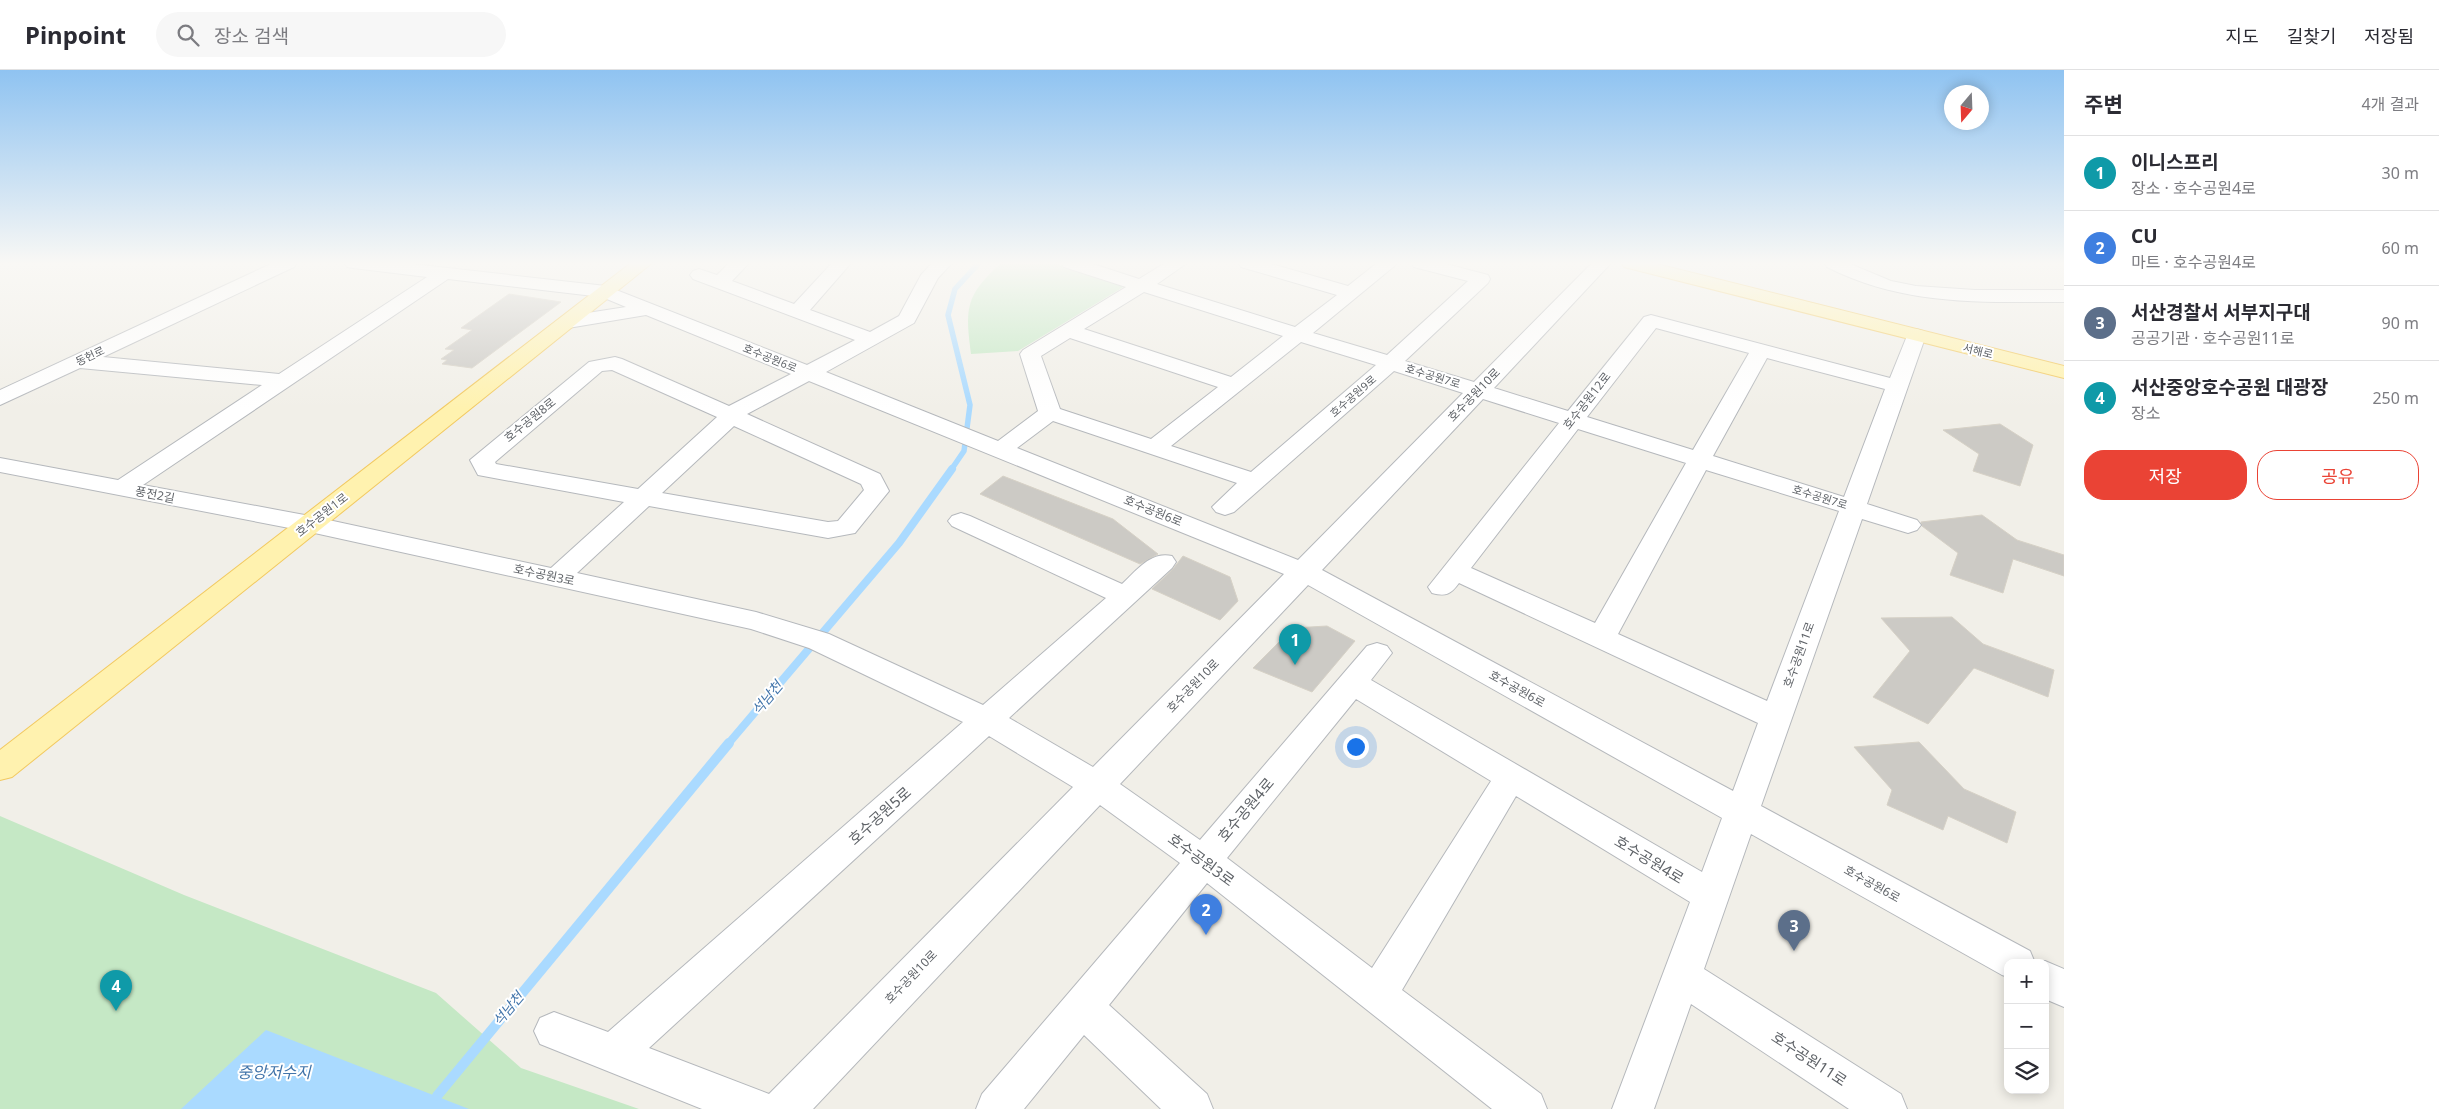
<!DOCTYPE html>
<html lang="ko">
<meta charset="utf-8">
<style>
:root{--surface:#fff;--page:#f7f7f7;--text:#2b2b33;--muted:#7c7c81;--line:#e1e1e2;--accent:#ea4335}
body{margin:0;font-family:"Noto Sans","Noto Sans KR",sans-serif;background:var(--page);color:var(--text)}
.controls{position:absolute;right:15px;bottom:15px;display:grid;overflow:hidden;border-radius:10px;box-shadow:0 2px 12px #0003}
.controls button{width:45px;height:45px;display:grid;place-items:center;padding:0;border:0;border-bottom:1px solid var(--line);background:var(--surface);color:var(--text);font:25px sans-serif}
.compass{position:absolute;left:1944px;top:15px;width:45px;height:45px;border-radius:50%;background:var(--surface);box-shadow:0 2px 12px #0003;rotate:199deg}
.you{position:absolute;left:1355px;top:676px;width:18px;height:18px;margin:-12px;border:4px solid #fff;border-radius:50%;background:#1a73e8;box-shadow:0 0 0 8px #1a73e833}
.badge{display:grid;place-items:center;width:32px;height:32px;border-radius:50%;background:var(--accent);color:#fff;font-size:16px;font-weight:700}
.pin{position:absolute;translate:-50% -41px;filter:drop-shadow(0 1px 2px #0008)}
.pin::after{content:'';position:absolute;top:26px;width:18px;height:15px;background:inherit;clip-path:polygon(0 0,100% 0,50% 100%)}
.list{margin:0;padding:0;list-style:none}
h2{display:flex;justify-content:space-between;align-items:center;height:65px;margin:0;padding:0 20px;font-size:21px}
h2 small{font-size:16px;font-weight:400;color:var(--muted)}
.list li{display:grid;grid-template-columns:32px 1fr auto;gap:15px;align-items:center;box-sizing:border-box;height:75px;padding:0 20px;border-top:1px solid var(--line)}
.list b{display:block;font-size:19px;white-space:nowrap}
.list p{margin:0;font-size:16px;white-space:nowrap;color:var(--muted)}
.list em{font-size:16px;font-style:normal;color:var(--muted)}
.actions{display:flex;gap:10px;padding:15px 20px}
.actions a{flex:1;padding:11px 0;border:1px solid var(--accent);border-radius:20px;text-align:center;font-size:18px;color:var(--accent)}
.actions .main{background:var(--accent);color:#fff}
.icon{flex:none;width:28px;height:28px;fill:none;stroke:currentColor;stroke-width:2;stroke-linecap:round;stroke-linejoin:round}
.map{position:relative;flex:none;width:2064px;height:1039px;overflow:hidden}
header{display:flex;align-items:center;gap:30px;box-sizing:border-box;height:70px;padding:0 25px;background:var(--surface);border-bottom:1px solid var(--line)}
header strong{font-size:24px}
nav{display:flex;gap:28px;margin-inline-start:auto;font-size:18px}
.search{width:350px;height:45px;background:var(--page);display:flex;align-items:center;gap:12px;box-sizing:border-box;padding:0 18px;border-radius:28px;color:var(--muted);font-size:19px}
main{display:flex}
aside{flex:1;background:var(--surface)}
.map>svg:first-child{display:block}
</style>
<header>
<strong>Pinpoint</strong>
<div class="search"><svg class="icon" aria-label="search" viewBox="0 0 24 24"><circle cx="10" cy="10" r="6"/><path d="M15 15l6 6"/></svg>장소 검색</div>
<nav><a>지도</a><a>길찾기</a><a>저장됨</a></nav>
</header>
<main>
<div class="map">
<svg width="2064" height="1039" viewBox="0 0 2064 1039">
<rect width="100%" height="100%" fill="#f1efe8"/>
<g fill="#c5e8c5">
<path d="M 1001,193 L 1053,193 L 1125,216 L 1018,281 L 971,284 C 965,238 965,226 1001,193 Z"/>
<path d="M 0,746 L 184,825 L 436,923 L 521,998 L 639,1039 L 0,1039 Z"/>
</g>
<path fill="#aadaff" d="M 266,960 L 469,1039 L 181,1039 Z"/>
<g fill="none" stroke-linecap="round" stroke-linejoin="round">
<path stroke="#aadaff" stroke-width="5.5" d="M 951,400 L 964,381 L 970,335 L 948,245 L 955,219 L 979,193"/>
<path stroke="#aadaff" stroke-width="8" d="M 728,674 L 899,473 L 952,399"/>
<path stroke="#aadaff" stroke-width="10" d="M 437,1026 L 729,673"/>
</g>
<g fill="#cccac5" stroke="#d6d1c6">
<path d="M 509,224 L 561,232 L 472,298 L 442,294 L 447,290 L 441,289 L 454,280 L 445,279 L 472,260 L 461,258 Z"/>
<path d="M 2000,354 L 2033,375 L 2020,416 L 1973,401 L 1979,384 L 1943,360 Z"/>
<path d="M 1003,406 L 1113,449 L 1158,484 L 1140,494 L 980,424 Z"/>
<path d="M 1982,445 L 2017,470 L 2064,485 L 2064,506 L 2013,489 L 2003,523 L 1950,505 L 1958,483 L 1922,456 L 1921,452 Z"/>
<path d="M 1183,486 L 1230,507 L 1238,531 L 1220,550 L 1152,519 L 1173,499 Z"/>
<path d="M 1952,547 L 1983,574 L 2054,600 L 2048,627 L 1974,598 L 1928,654 L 1873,627 L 1910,581 L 1881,548 Z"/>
<path d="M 1327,556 L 1355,571 L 1312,622 L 1253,598 L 1293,558 Z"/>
<path d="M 1919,672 L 1964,719 L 2016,742 L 2007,773 L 1948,746 L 1943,760 L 1887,735 L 1892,720 L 1854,677 Z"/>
</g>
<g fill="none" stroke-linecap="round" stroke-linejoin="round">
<g stroke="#b5b8bc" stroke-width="2">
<g id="minor">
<path d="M 273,193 L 297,193 L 294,197 L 103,287 L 279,304 L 427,207 L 353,198 L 347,197 L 344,193 L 403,193 L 606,216 L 807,295 L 855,270 L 693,209 L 690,205 L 693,201 L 699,199 L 717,205 L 729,193 L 749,193 L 732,211 L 794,234 L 832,193 L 851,193 L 810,240 L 870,262 L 899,246 L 921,205 L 932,193 L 952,193 L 938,208 L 914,253 L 826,302 L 998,371 L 1038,341 L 1020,284 L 1023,280 L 1126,217 L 1064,197 L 1061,193 L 1090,193 L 1139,209 L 1165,193 L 1187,193 L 1157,214 L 1295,257 L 1337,225 L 1241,197 L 1238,193 L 1268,193 L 1348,216 L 1377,193 L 1398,193 L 1313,263 L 1387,285 L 1468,211 L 1414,197 L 1411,193 L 1442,193 L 1488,205 L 1490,209 L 1488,213 L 1405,291 L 1474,312 L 1592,193 L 1611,193 L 1494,318 L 1568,341 L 1644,247 L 1651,245 L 1890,308 L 1909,261 L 1916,259 L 1923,261 L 1926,265 L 1867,434 L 1917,450 L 1921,455 L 1917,460 L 1908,463 L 1862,449 L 1761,736 L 2030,881 L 2035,893 L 2008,893 L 2008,907 L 2002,905 L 1751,764 L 1704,899 L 1901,1024 L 1907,1039 L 1849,1039 L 1691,934 L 1654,1039 L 1612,1039 L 1690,832 L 1516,726 L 1402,920 L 1541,1024 L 1547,1039 L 1492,1039 L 1207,813 L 1109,935 L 1207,1024 L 1213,1039 L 1161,1039 L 1084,965 L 1024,1039 L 976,1039 L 982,1024 L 1180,793 L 1100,735 L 813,1039 L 702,1039 L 540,974 L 534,961 L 540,948 L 554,942 L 608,962 L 963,652 L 809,578 L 751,559 L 310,462 L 0,402 L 0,388 L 118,410 L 262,315 L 80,298 L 0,335 L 0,320 ZM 448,209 L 602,227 L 626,237 L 568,246 L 561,248 L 558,252 L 561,256 L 568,258 L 646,245 L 791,304 L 729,336 L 622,289 L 615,287 L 589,292 L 470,390 L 478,405 L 624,432 L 551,498 L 310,446 L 143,415 ZM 1144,222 L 1283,266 L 1231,307 L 1084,259 ZM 1656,258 L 1749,283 L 1693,380 L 1587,347 ZM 1070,268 L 1218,317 L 1151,369 L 1060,339 L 1041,286 ZM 1301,272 L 1376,295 L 1251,402 L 1171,376 ZM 1767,288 L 1885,319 L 1844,427 L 1713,386 ZM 612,300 L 717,347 L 638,419 L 496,394 L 495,392 L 602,301 ZM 1394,301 L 1463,323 L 1298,490 L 1017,378 L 1053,351 L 1237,413 L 1212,437 L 1216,442 L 1225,445 L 1234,442 ZM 809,311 L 1284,504 L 1093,697 L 1009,648 L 1172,498 L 1176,492 L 1172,486 C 1151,481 1137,500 1122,514 L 970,446 L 961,443 L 952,446 L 948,451 L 952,456 L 1106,528 L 983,635 L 829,564 L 756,542 L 577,503 L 649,436 L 828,468 L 855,463 L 889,421 L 880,404 L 747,344 ZM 1483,329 L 1559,353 L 1428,517 L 1432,523 C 1446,527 1451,524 1459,513 L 1758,653 L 1733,721 L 1322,500 ZM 734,356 L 861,414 L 864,420 L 838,451 L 828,452 L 662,423 ZM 1578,359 L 1686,393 L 1595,553 L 1471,498 ZM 1706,400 L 1839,441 L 1767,631 L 1618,564 ZM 1308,515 L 1722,748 L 1702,802 L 1371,610 L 1392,583 L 1387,576 L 1377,573 L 1367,576 L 1200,770 L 1120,714 ZM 1356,629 L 1491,711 L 1372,898 L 1227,788 ZM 989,666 L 1073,717 L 769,1024 L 649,978 Z"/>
<path d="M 1824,193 L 1848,193 L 1891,211 L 1916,216 L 1975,220 L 2064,220 L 2064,232 C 1980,232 1904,236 1827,197 Z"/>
<path d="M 2045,891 L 2064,899 L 2064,937 L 2045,929 L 2045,893 L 2041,893 Z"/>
</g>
</g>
<g stroke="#f2c960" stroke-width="2">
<g id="major">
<path d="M 631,193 L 652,193 L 12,707 L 0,710 L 0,680 Z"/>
<path d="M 1621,193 L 1653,193 L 2064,296 L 2064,308 L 1624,197 Z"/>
</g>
</g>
<use href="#minor" fill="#fff" fill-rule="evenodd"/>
<use href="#major" fill="#fff2af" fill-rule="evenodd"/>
</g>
<linearGradient id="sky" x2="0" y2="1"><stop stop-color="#8fc3f1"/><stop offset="0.57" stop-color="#f9f8f5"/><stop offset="1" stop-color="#f9f8f5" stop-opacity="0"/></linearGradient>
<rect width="2064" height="339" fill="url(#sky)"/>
<g text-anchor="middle" stroke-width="4" stroke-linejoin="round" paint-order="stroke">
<g font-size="11" fill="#5f6368" stroke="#fff">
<text transform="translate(1978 281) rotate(14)" y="4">서해로</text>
<text transform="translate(90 286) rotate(-25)" y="4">동헌로</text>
<text transform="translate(770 288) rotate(22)" y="4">호수공원6로</text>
<text transform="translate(1433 306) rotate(17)" y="4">호수공원7로</text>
<text transform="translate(1353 326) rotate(-41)" y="4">호수공원9로</text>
<text transform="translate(1820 427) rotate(17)" y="4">호수공원7로</text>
</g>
<g font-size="12" fill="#5f6368" stroke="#fff">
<text transform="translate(1474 325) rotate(-46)" y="4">호수공원10로</text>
<text transform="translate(1587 331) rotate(-52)" y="4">호수공원12로</text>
<text transform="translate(530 350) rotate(-39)" y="4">호수공원8로</text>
<text transform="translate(155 425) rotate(11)" y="4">풍전2길</text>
<text transform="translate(1153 441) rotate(22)" y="4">호수공원6로</text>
<text transform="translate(322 445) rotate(-38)" y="4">호수공원1로</text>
<text transform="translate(544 505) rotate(12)" y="4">호수공원3로</text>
<text transform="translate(1799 585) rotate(-70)" y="4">호수공원11로</text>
<text transform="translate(1193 616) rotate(-46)" y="4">호수공원10로</text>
<text transform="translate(1517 619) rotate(29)" y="4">호수공원6로</text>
<text transform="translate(1872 814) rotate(29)" y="4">호수공원6로</text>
<text transform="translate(911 907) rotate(-46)" y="4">호수공원10로</text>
</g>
<g font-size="14" font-style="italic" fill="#4174aa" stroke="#fff">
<text transform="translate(767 628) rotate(-50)" y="5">석남천</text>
<text transform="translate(508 939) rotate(-50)" y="5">석남천</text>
</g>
<g font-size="15" fill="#5f6368" stroke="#fff">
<text transform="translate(1246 740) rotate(-50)" y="5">호수공원4로</text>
<text transform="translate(880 746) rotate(-42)" y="5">호수공원5로</text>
<text transform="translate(1201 790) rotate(36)" y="5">호수공원3로</text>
<text transform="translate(1649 790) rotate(31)" y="5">호수공원4로</text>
<text transform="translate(1809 989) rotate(33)" y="5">호수공원11로</text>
</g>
<g font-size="16" font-style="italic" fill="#4174aa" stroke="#fff">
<text x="274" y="1008">중앙저수지</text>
</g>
</g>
</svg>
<div class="controls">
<button>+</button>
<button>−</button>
<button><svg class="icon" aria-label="layers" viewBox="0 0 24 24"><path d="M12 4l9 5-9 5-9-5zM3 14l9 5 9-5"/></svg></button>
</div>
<svg class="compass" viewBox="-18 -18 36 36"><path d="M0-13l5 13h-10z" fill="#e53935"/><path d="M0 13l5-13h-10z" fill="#7c7c81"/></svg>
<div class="you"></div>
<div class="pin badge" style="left:1295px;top:595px;background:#0f9aa8">1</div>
<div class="pin badge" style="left:1206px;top:865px;background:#3f7fe0">2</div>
<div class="pin badge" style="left:1794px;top:881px;background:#5c6f8a">3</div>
<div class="pin badge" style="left:116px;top:941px;background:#0f9aa8">4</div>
</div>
<aside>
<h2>주변<small>4개 결과</small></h2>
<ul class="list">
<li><span class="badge" style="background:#0f9aa8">1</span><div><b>이니스프리</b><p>장소 · 호수공원4로</p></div><em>30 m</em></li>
<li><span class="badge" style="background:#3f7fe0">2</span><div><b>CU</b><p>마트 · 호수공원4로</p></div><em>60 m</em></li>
<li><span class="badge" style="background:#5c6f8a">3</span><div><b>서산경찰서 서부지구대</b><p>공공기관 · 호수공원11로</p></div><em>90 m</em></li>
<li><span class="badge" style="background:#0f9aa8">4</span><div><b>서산중앙호수공원 대광장</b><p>장소</p></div><em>250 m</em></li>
</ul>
<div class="actions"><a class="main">저장</a><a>공유</a></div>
</aside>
</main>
